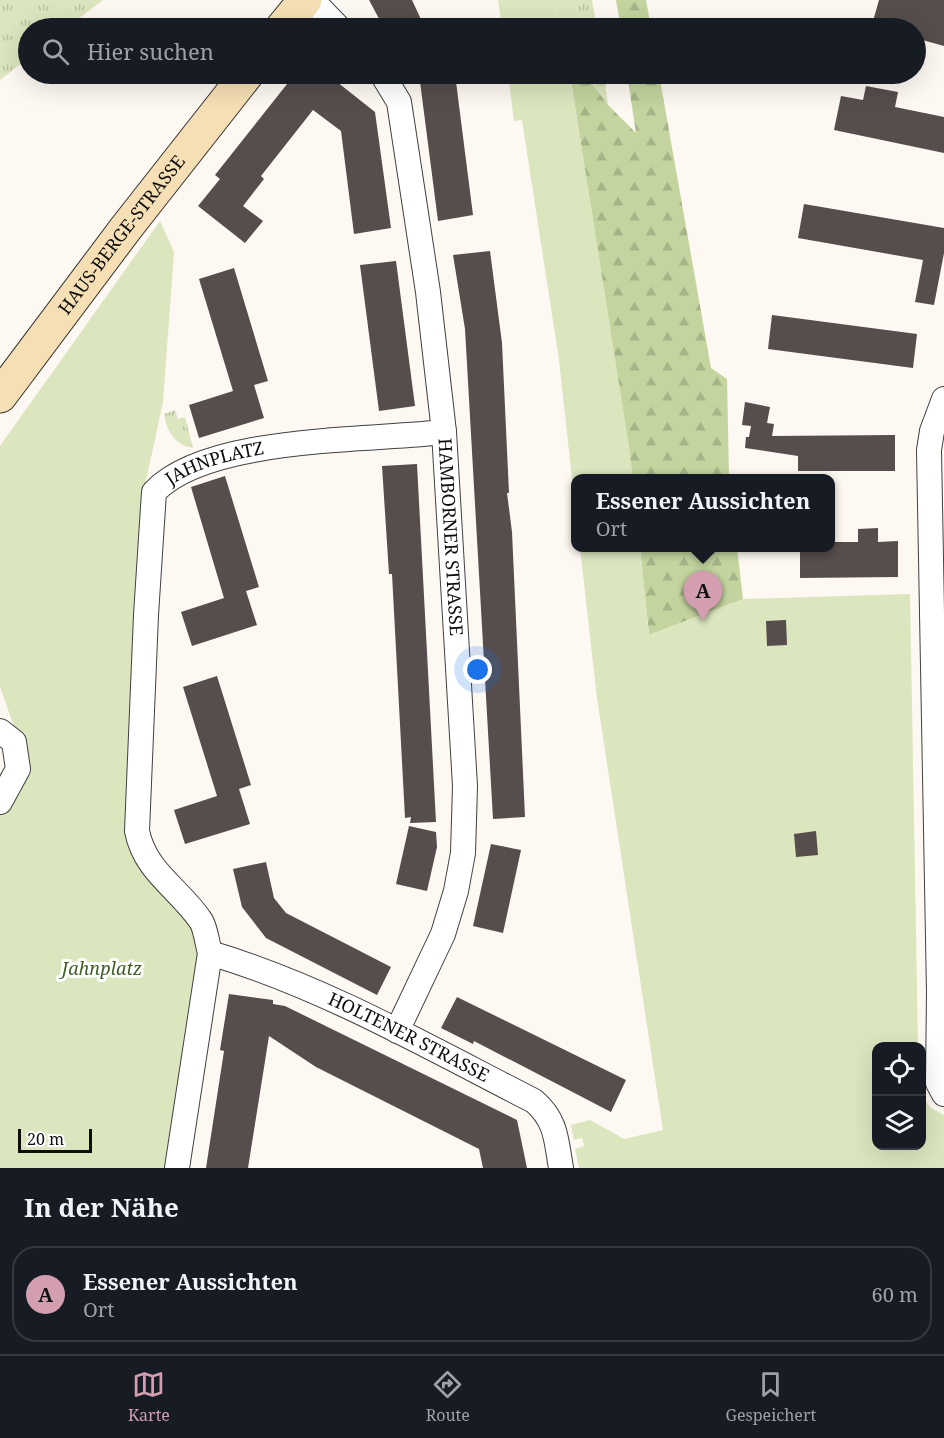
<!DOCTYPE html>
<html lang="de">
<meta charset="utf-8">
<style>
:root{--surface:#171b24;--page:#20242c;--text:#f1f3f6;--muted:#9ea1a6;--line:#363941;--accent:#d39eaf}
body{margin:0;font-family:"Noto Serif",serif;background:var(--page);color:var(--text)}
.controls{position:absolute;right:18px;bottom:18px;display:grid;overflow:hidden;border-radius:12px;box-shadow:0 6px 24px #0002}
.controls button{width:54px;height:54px;display:grid;place-items:center;padding:0;border:0;border-bottom:2px solid var(--line);background:var(--surface);color:var(--text);font:30px sans-serif}
.scale{position:absolute;left:18px;bottom:15px;width:74px;box-sizing:border-box;padding-left:6px;border:3px solid #0e0e0e;border-top:0;font-size:16px;line-height:21px;white-space:nowrap;color:#0e0e0e;-webkit-text-stroke:4px #fff;paint-order:stroke}
.you{position:absolute;left:478px;top:670px;width:21px;height:21px;margin:-15px;border:4px solid #fff;border-radius:50%;background:#1a73e8;box-shadow:0 0 0 9px #1a73e833}
.badge{display:grid;place-items:center;width:39px;height:39px;border-radius:50%;background:var(--accent);color:#111;font-size:20px;font-weight:700}
.pin{position:absolute;translate:-50% -50px;filter:drop-shadow(0 2px 3px #0008)}
.pin::after{content:'';position:absolute;top:32px;width:21px;height:18px;background:inherit;clip-path:polygon(0 0,100% 0,50% 100%)}
.popup{position:absolute;left:571px;top:474px;width:264px;height:78px;box-sizing:border-box;display:grid;place-content:center;border-radius:12px;background:var(--surface);filter:drop-shadow(0 2px 4px #0005);font-size:20px;white-space:nowrap;color:var(--muted)}
.popup b{font-size:22px;color:var(--text)}
.popup::after{content:'';position:absolute;left:50%;top:100%;margin-left:-12px;border:12px solid transparent;border-top-color:var(--surface)}
.list{margin:0;padding:0;list-style:none}
h2{display:flex;justify-content:space-between;align-items:center;height:78px;margin:0;padding:0 24px;font-size:26px}
h2 small{font-size:20px;font-weight:400;color:var(--muted)}
.list li{display:grid;grid-template-columns:39px 1fr auto;gap:18px;align-items:center;box-sizing:border-box;height:96px;margin:0 12px 12px;padding:0 12px;border:2px solid var(--line);border-radius:24px}
.list b{display:block;font-size:22px;white-space:nowrap}
.list p{margin:0;font-size:20px;white-space:nowrap;color:var(--muted)}
.list em{font-size:20px;font-style:normal;color:var(--muted)}
.icon{flex:none;width:33px;height:33px;fill:none;stroke:currentColor;stroke-width:2;stroke-linecap:round;stroke-linejoin:round}
.map{position:relative;flex:none;width:944px;height:1168px;overflow:hidden}
.search{position:absolute;background:var(--surface);box-shadow:0 6px 24px #0002;left:18px;right:18px;top:18px;height:66px;display:flex;align-items:center;gap:15px;box-sizing:border-box;padding:0 21px;border-radius:33px;color:var(--muted);font-size:22px}
.sheet{height:186px;background:var(--surface)}
nav{display:flex;justify-content:space-around;align-items:center;box-sizing:border-box;height:84px;border-top:2px solid var(--line);background:var(--surface);font-size:16px;color:var(--muted)}
nav a{display:grid;justify-items:center;gap:3px}
nav .on{color:var(--accent)}
.map>svg:first-child{display:block}
</style>
<div class="map">
<svg width="944" height="1168" viewBox="0 0 944 1168">
<defs>
<pattern id="grass-tufts" width="24" height="20" patternUnits="userSpaceOnUse" patternTransform="scale(1.5)"><rect width="24" height="20" fill="#dbe5be"/><path d="M3 7l-1-3M5 7V3M7 7l1-3M15 17l-1-3M17 17v-4M19 17l1-3" fill="none" stroke="#bbc3a2"/></pattern>
<pattern id="forest-firs" width="22" height="20" patternUnits="userSpaceOnUse" patternTransform="scale(1.5)"><rect width="22" height="20" fill="#c3d49f"/><path d="M5 1l3.5 6h-7zM16 11l3.5 6h-7z" fill="#a6b588"/></pattern>
</defs>
<rect width="100%" height="100%" fill="#fdf8f1"/>
<g fill="url(#grass-tufts)">
<path d="M 0,0 L 103,0 L 66,28 L 28,28 L 28,58 L 0,80 Z"/>
<path d="M 552,0 L 592,0 L 597,28 L 560,28 Z"/>
<path d="M 585,74 L 604,74 L 608,105 Z"/>
<path d="M 175,410 L 178,419 L 185,417 L 193,448 C 175,445 167,432 164,414 Z"/>
</g>
<g fill="url(#forest-firs)">
<path d="M 616,0 L 646,0 L 651,28 L 621,28 Z"/>
<path d="M 570,74 L 585,74 L 608,105 L 636,133 L 627,74 L 659,74 L 711,368 L 727,379 L 729,478 L 633,478 Z"/>
<path d="M 640,548 L 737,548 L 743,599 L 649,635 Z"/>
</g>
<g fill="#dbe5be">
<path d="M 498,0 L 552,0 L 560,28 L 502,28 Z"/>
<path d="M 508,74 L 570,74 L 629,446 L 633,478 L 576,478 L 575,506 L 559,360 L 522,120 L 514,121 Z"/>
<path d="M 160,221 L 174,252 L 163,402 L 145,485 L 134,822 L 199,925 L 205,953 L 173,1168 L 0,1168 L 0,811 L 16,732 L 0,687 L 0,446 Z"/>
<path d="M 580,548 L 640,548 L 649,635 L 743,599 L 910,594 L 918,1046 L 876,1046 L 876,1146 L 922,1146 L 922,1096 L 931,1108 L 944,1115 L 944,1168 L 579,1168 L 575,1149 L 584,1146 L 582,1138 L 574,1140 L 571,1125 L 590,1120 L 624,1139 L 663,1130 L 597,698 Z"/>
</g>
<g fill="#564d4c">
<path d="M 369,0 L 412,0 L 425,28 L 384,28 Z"/>
<path d="M 879,0 L 944,0 L 944,46 L 915,38 L 915,28 L 871,28 Z"/>
<path d="M 295,74 L 327,74 L 375,112 L 391,228 L 354,234 L 341,131 L 313,110 L 261,176 L 264,179 L 243,206 L 263,221 L 245,243 L 198,206 L 220,179 L 215,175 Z"/>
<path d="M 419,74 L 455,74 L 473,215 L 438,221 Z"/>
<path d="M 866,86 L 898,92 L 895,107 L 944,117 L 944,153 L 834,130 L 841,96 L 863,100 Z"/>
<path d="M 804,204 L 944,228 L 944,253 L 934,305 L 915,302 L 923,260 L 798,238 Z"/>
<path d="M 490,251 L 502,343 L 509,493 L 507,493 L 512,532 L 525,817 L 493,819 L 465,329 L 453,255 Z"/>
<path d="M 396,261 L 415,406 L 379,411 L 360,265 Z"/>
<path d="M 234,268 L 268,381 L 254,385 L 264,418 L 199,438 L 189,405 L 233,391 L 199,279 Z"/>
<path d="M 772,315 L 917,334 L 913,368 L 768,349 Z"/>
<path d="M 745,402 L 770,407 L 767,423 L 774,424 L 772,436 L 895,435 L 895,471 L 798,471 L 798,456 L 745,448 L 746,437 L 749,437 L 751,426 L 742,425 Z"/>
<path d="M 417,464 L 436,822 L 410,823 L 411,817 L 405,818 L 392,574 L 389,574 L 382,466 Z"/>
<path d="M 225,476 L 259,587 L 246,591 L 257,625 L 192,646 L 181,612 L 224,598 L 191,487 Z"/>
<path d="M 878,528 L 878,542 L 898,541 L 898,577 L 800,578 L 800,548 L 831,548 L 831,542 L 858,542 L 858,529 Z"/>
<path d="M 786,620 L 787,645 L 767,646 L 766,621 Z"/>
<path d="M 217,676 L 251,785 L 239,789 L 250,824 L 185,844 L 174,810 L 217,796 L 183,687 Z"/>
<path d="M 409,826 L 436,832 L 437,847 L 427,891 L 396,884 Z"/>
<path d="M 816,831 L 818,855 L 796,857 L 794,834 Z"/>
<path d="M 491,844 L 521,850 L 503,933 L 473,926 Z"/>
<path d="M 266,862 L 274,898 L 286,913 L 391,967 L 377,995 L 266,938 L 242,907 L 233,869 Z"/>
<path d="M 229,994 L 273,1000 L 273,1004 L 285,1006 L 517,1120 L 527,1168 L 483,1168 L 479,1149 L 316,1067 L 269,1036 L 248,1168 L 206,1168 L 224,1051 L 220,1050 Z"/>
<path d="M 457,997 L 626,1080 L 611,1112 L 474,1041 L 473,1044 L 441,1028 Z"/>
</g>
<g fill="none" stroke-linecap="round" stroke-linejoin="round">
<g stroke="#414141" stroke-width="26">
<g id="minor">
<path d="M 312,0 L 339,28"/>
<path id="s1" d="M 382,74 L 399,102 L 428,292 L 444,432 L 465,786 L 463,853 L 456,891 L 443,934 L 397,1031"/>
<path d="M 944,399 L 932,431 L 929,450 L 939,992 L 938,1083 L 944,1094"/>
<path d="M 0,731 L 14,742 L 18,769 L 0,802"/>
<path id="s2" d="M 210,953 C 322,986 430,1048 534,1101 C 557,1121 556,1140 561,1168"/>
<path id="s3" d="M 177,1168 L 210,953 C 207,943 206,929 201,921 C 180,889 145,872 137,831 L 146,615 L 154,492 C 207,436 367,441 444,432"/>
</g>
</g>
<g stroke="#303030" stroke-width="35">
<g id="secondary">
<path d="M 282,28 L 305,0"/>
<path id="s4" d="M 0,396 L 126,228 L 247,74"/>
</g>
</g>
<use href="#minor" stroke="#fff" stroke-width="24"/>
<use href="#secondary" stroke="#f6dfb4" stroke-width="33"/>
</g>
<g text-anchor="middle" stroke-width="6" stroke-linejoin="round" paint-order="stroke">
<g font-size="18" fill="#0e0e0e" stroke="#fff">
<text dy="6" stroke="none"><textPath href="#s4" startOffset="202">HAUS-BERGE-STRASSE</textPath></text>
<text dy="6" stroke="none"><textPath href="#s3" startOffset="771">JAHNPLATZ</textPath></text>
<text dy="6" stroke="none"><textPath href="#s1" startOffset="471">HAMBORNER STRASSE</textPath></text>
<text dy="6" stroke="none"><textPath href="#s2" startOffset="216">HOLTENER STRASSE</textPath></text>
</g>
<g font-size="18" font-style="italic" fill="#405f26" stroke="#fff">
<text x="102" y="975">Jahnplatz</text>
</g>
</g>
</svg>
<div class="controls">
<button><svg class="icon" aria-label="locate" viewBox="0 0 24 24"><circle cx="12" cy="12" r="6"/><path d="M12 2v4M12 18v4M2 12h4M18 12h4"/></svg></button>
<button><svg class="icon" aria-label="layers" viewBox="0 0 24 24"><path d="M12 4l9 5-9 5-9-5zM3 14l9 5 9-5"/></svg></button>
</div>
<div class="scale">20 m</div>
<div class="you"></div>
<div class="pin badge" style="left:703px;top:621px">A</div>
<div class="popup"><b>Essener Aussichten</b>Ort</div>
<div class="search"><svg class="icon" aria-label="search" viewBox="0 0 24 24"><circle cx="10" cy="10" r="6"/><path d="M15 15l6 6"/></svg>Hier suchen</div>
</div>
<section class="sheet">
<h2>In der Nähe<small></small></h2>
<ul class="list">
<li><span class="badge">A</span><div><b>Essener Aussichten</b><p>Ort</p></div><em>60 m</em></li>
</ul>
</section>
<nav>
<a class="on"><svg class="icon" aria-label="map" viewBox="0 0 24 24"><path d="M3 6l6-2 6 2 6-2v14l-6 2-6-2-6 2zM9 4v14M15 6v14"/></svg>Karte</a>
<a><svg class="icon" aria-label="directions" viewBox="0 0 24 24"><path d="M12 3l9 9-9 9-9-9zM9 14v-3h6M13 9l2 2-2 2"/></svg>Route</a>
<a><svg class="icon" aria-label="saved" viewBox="0 0 24 24"><path d="M7 4h10v16l-5-4-5 4z"/></svg>Gespeichert</a>
</nav>
